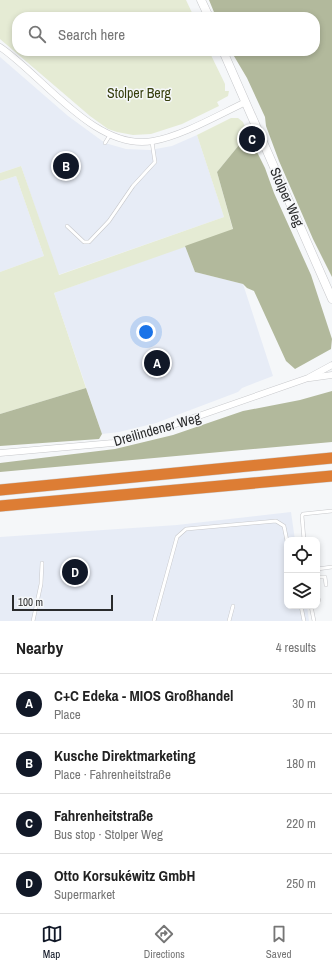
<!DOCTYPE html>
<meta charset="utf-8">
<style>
:root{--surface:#fff;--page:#f6f6f6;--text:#222;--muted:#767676;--line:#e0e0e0;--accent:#111827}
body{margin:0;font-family:"Archivo Narrow",sans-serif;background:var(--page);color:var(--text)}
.controls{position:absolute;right:12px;bottom:12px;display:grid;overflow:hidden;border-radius:8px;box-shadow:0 2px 6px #0003}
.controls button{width:36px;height:36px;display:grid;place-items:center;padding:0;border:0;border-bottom:1px solid var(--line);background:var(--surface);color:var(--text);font:20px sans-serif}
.scale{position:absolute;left:12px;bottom:10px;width:101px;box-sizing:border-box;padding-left:4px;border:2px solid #2a2b2c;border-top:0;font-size:11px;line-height:14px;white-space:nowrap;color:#2a2b2c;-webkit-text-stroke:3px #f5f7f9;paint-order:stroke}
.you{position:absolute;left:146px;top:332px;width:14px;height:14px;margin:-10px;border:3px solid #fff;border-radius:50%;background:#1a73e8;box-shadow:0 0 0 6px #1a73e833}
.badge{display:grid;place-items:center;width:26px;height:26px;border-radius:50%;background:var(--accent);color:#fff;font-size:13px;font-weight:700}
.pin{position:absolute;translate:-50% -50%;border:2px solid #fff;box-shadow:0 1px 4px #0006}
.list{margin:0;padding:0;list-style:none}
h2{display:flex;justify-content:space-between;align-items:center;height:52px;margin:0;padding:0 16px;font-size:17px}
h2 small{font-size:13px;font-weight:400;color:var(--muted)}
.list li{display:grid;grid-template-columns:26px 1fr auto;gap:12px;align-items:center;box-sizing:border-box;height:60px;padding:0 16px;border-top:1px solid var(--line)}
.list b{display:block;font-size:15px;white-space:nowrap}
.list p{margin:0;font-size:13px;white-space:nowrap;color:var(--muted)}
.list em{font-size:13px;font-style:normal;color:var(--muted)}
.icon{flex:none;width:22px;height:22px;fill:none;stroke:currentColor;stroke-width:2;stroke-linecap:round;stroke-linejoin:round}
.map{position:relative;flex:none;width:332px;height:621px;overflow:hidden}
.search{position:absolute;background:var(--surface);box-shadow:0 2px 6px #0003;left:12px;right:12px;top:12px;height:44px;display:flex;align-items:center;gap:10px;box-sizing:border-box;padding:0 14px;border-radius:16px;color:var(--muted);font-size:15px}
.sheet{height:292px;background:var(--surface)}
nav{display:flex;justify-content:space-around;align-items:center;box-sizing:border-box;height:56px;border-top:1px solid var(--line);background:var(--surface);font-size:11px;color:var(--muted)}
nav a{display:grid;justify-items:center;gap:2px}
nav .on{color:var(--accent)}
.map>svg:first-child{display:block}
</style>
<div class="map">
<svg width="332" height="621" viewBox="0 0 332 621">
<rect width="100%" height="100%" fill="#f5f7f9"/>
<g fill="#e7ecf6">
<path d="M 0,57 L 68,116 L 105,143 L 126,149 L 150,150 L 172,146 L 197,135 L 224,217 L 58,275 L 21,166 L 0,173 Z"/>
<path d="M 16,176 L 44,256 L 0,272 L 0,181 Z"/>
<path d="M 185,246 L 195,272 L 243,284 L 273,376 L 242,388 L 238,392 L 156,423 L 119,432 L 102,434 L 54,293 Z"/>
<path d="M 291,512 L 295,540 L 287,540 L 287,606 L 307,606 L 309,621 L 0,621 L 0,537 L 177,525 Z"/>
</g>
<g fill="#e5ebd4">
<path d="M 0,0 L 186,0 L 194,17 L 17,17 L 17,51 L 209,51 L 225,84 L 225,91 L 229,91 L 228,96 L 217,102 L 219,106 L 182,124 L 151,134 L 133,135 L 117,132 L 108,129 L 90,116 L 0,39 Z"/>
<path d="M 231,118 L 238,118 L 243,122 L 248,134 L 217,172 L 233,230 L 54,293 L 86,388 L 0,414 L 0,272 L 44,256 L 16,176 L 0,181 L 0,173 L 21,166 L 59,275 L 224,217 L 197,135 Z"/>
</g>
<g fill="#b2b99c">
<path d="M 209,0 L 332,0 L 332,277 L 313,239 L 279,161 L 266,126 L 265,117 L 247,78 L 231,51 L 315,51 L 315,17 L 216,17 Z"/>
<path d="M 248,134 L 265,168 L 274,193 L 311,275 L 332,339 L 331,349 L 295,369 L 286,361 L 254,291 L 247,288 L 243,284 L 195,272 L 185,246 L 233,229 L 217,172 Z"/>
<path d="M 86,388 L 102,434 L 99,439 L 0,446 L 0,414 Z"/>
<path d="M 332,391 L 332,442 L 0,472 L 0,463 L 115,449 L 173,435 L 243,411 L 300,400 Z"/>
</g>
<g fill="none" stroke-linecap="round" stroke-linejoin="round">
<g stroke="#c7c8cb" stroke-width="4">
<g id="service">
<path d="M 105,143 L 110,135"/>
<path d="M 67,226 L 84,242 L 89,242 L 109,221 L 133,186 L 155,162 L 152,142"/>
<path d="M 304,540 L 302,516 L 303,514 L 332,511"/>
<path d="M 317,569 L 332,567"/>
<path d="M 317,577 L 325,577 L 326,585"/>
<path d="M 317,600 L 319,600"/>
<path d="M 301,606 L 304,621"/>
<path d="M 311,606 L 314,621"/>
<path d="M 33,621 L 41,584 L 42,563"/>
<path d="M 154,621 L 177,537 L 186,529 L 276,521 L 284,526 L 287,541"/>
<path d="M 229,621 L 233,606"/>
</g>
</g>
<g stroke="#c7c8cb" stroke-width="7">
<g id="minor">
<path d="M 0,47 C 43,76 96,152 153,141 C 182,136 218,115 246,102"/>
<path d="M 310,378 L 332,375"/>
<path d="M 0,453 L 113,443 L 147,434 L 308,378 L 332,365"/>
</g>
</g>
<g stroke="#c7c8cb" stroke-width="9">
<g id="tertiary">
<path d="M 201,0 L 209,17"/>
<path d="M 223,51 L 332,299"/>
</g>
</g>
<g stroke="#d0d0d1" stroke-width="12">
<g id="motorway">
<path d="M 0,490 L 332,458"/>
<path d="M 0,506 L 332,476"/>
</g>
</g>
<use href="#service" stroke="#fff" stroke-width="3"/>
<use href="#minor" stroke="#fff" stroke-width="6"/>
<use href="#tertiary" stroke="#fff" stroke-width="8"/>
<use href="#motorway" stroke="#dd7d34" stroke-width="11"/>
</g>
<g text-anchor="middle" stroke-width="3" stroke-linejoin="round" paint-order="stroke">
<g font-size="14" fill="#363f0e" stroke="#f5f7f9">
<text x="139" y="98">Stolper Berg</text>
</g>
<g font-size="14" fill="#2a2b2c" stroke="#f5f7f9">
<text transform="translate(287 197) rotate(66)" y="5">Stolper Weg</text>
<text transform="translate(157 429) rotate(-16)" y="5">Dreilindener Weg</text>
</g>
</g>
</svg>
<div class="controls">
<button><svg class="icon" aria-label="locate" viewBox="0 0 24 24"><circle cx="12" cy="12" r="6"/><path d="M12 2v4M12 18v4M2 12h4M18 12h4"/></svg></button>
<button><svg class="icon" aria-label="layers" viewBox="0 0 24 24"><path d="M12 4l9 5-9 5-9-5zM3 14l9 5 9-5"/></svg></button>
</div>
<div class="scale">100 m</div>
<div class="you"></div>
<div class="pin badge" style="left:157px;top:363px">A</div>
<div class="pin badge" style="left:66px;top:166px">B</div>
<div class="pin badge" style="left:252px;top:139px">C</div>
<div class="pin badge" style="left:75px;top:572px">D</div>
<div class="search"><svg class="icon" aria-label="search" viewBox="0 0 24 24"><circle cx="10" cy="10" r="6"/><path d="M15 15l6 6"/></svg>Search here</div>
</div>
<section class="sheet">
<h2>Nearby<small>4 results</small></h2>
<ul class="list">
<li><span class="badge">A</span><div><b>C+C Edeka - MIOS Großhandel</b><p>Place</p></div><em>30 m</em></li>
<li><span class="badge">B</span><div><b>Kusche Direktmarketing</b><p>Place · Fahrenheitstraße</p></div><em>180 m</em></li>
<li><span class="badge">C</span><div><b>Fahrenheitstraße</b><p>Bus stop · Stolper Weg</p></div><em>220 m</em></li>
<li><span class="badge">D</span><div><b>Otto Korsukéwitz GmbH</b><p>Supermarket</p></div><em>250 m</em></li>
</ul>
</section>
<nav>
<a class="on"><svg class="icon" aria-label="map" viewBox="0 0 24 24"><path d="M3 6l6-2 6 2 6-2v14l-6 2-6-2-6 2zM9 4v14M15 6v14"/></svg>Map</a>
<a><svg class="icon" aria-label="directions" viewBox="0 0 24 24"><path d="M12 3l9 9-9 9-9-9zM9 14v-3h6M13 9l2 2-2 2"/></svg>Directions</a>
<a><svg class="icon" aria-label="saved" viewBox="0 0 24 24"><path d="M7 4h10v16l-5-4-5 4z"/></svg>Saved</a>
</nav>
